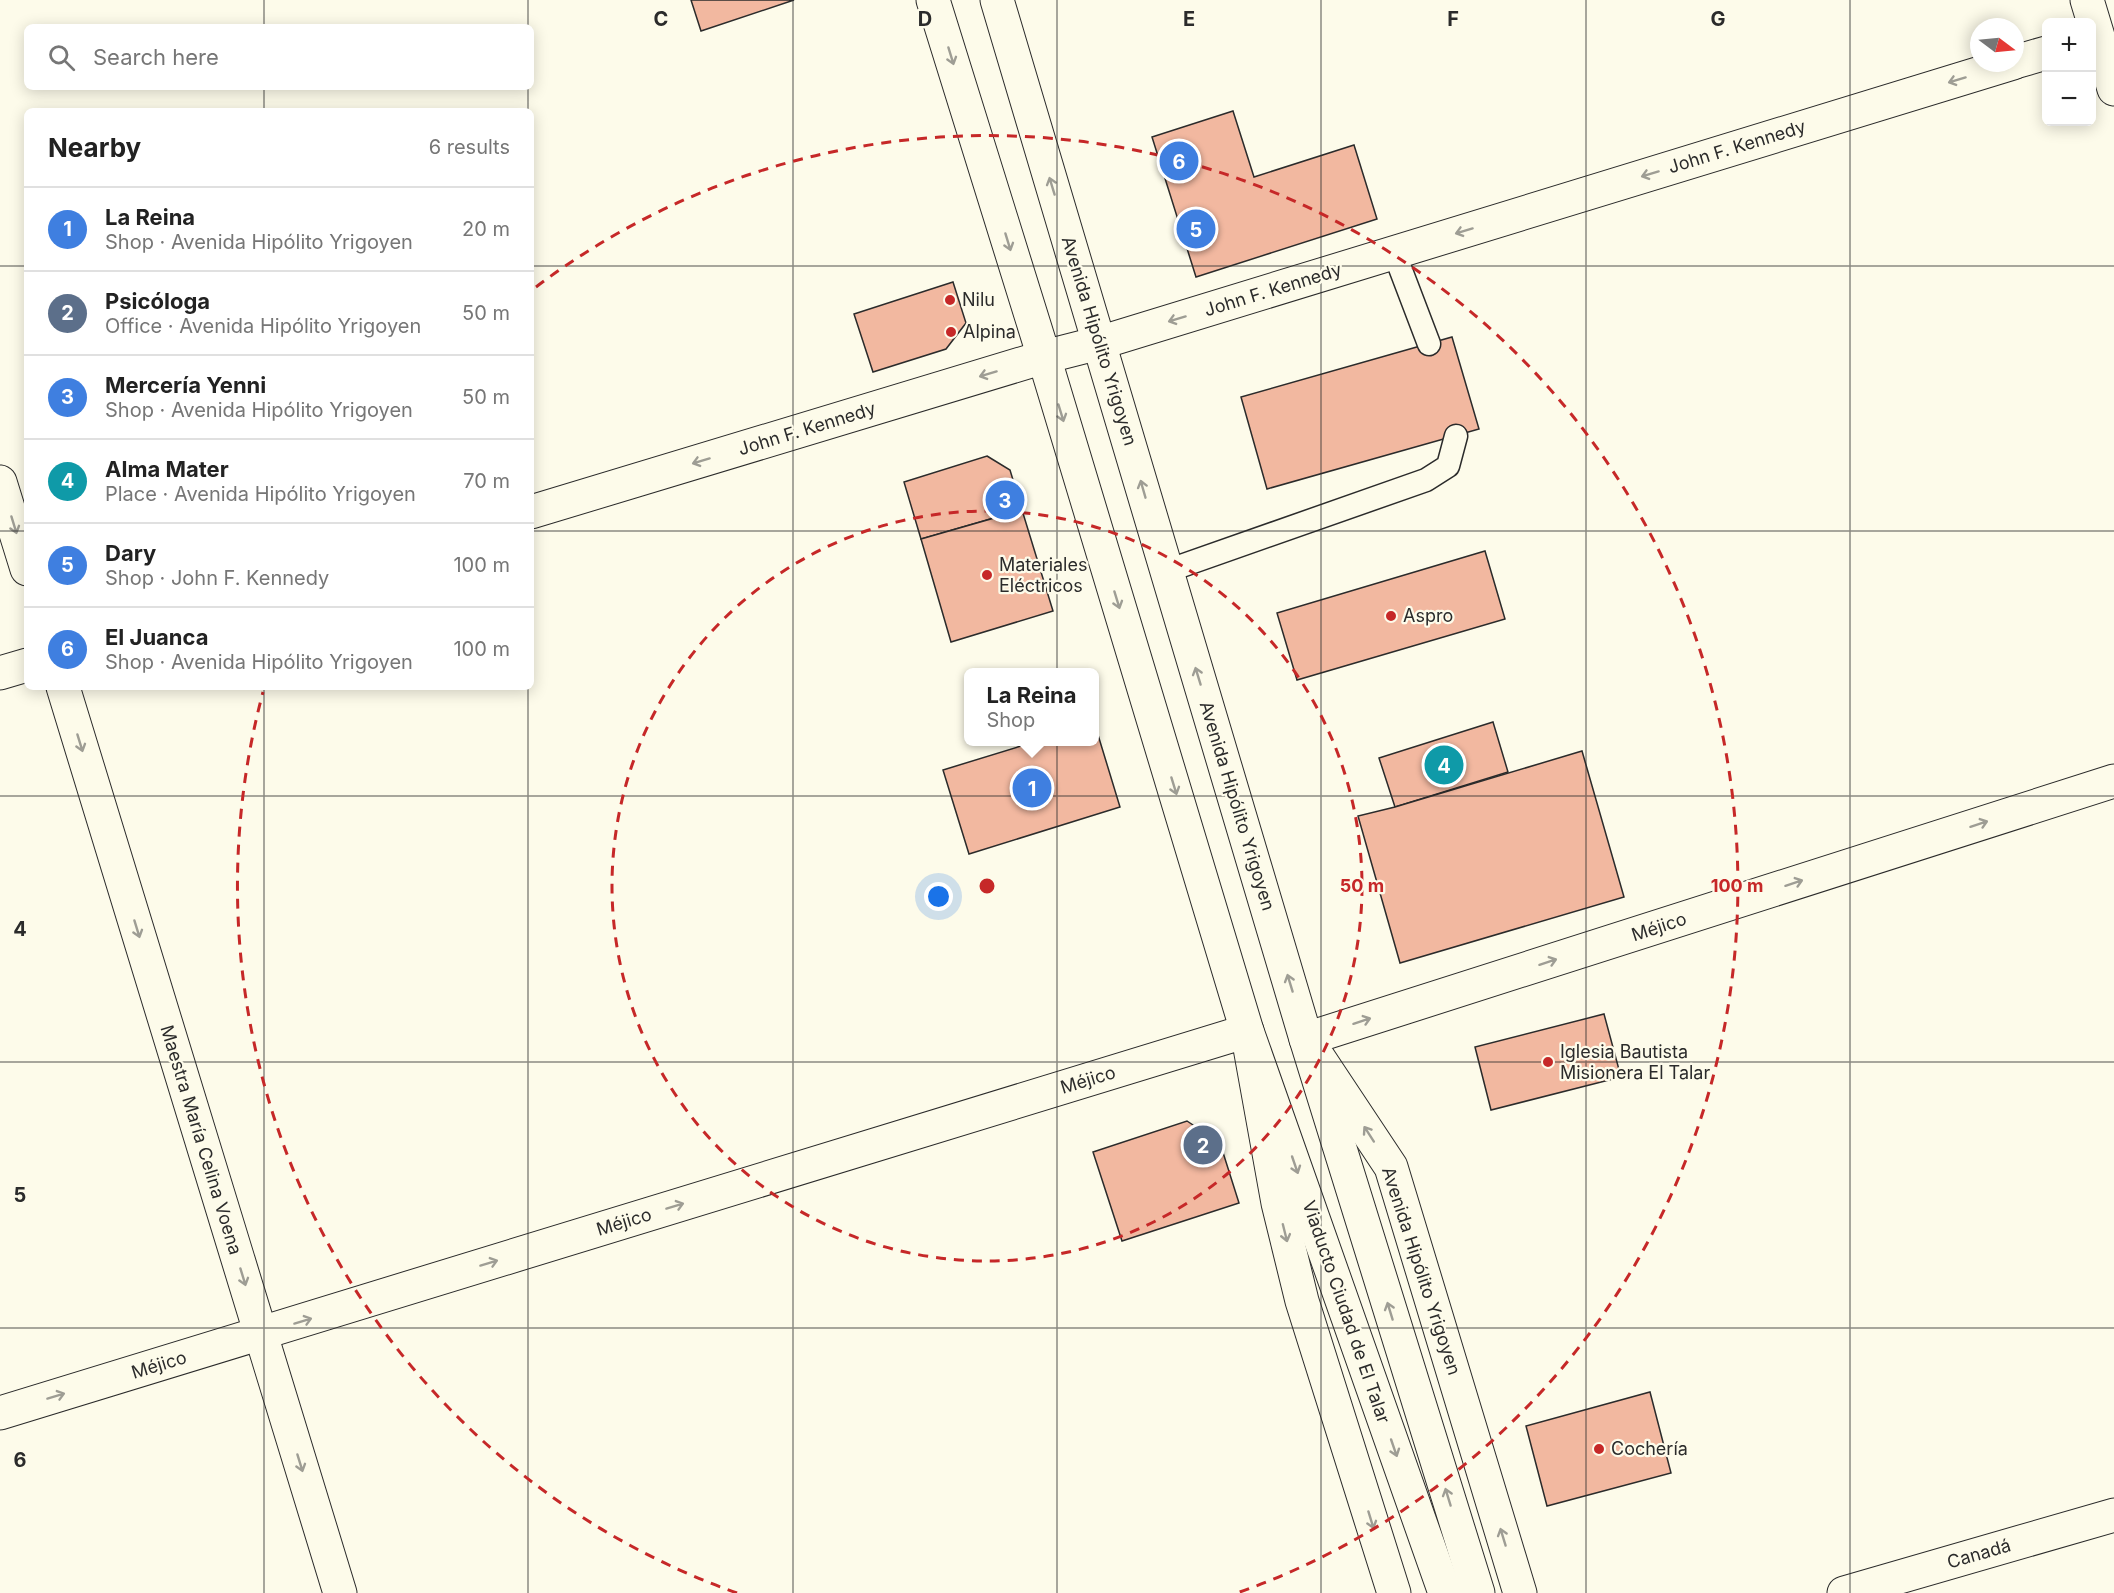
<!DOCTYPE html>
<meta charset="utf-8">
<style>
:root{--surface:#fff;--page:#f6f6f6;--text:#222;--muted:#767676;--line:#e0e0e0;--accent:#d93025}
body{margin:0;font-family:Inter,sans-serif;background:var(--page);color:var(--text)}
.controls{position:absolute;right:18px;top:18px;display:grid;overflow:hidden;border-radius:9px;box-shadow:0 3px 15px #0003}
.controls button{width:54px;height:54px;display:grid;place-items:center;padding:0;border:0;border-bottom:2px solid var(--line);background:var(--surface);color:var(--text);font:30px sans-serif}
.compass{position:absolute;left:1970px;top:18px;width:54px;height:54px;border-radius:50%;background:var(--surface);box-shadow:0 3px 15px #0003;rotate:106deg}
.you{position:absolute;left:939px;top:897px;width:21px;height:21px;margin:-15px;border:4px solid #fff;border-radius:50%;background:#1a73e8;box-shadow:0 0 0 9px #1a73e833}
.badge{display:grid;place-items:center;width:39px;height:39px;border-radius:50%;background:var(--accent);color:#fff;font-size:20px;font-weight:700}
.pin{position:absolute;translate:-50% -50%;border:3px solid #fff;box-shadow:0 2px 6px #0006}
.popup{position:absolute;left:964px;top:668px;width:135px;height:78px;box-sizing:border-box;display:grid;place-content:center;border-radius:9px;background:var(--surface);filter:drop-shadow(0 2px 4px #0005);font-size:20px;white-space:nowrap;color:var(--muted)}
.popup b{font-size:22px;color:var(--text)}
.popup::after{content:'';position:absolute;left:50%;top:100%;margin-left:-12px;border:12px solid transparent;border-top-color:var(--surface)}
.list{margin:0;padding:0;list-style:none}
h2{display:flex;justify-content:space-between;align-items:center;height:78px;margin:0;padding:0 24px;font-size:26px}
h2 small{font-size:20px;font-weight:400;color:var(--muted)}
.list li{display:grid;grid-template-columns:39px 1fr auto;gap:18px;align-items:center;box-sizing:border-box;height:84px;padding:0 24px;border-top:2px solid var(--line)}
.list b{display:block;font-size:22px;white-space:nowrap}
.list p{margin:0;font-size:20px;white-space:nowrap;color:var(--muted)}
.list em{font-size:20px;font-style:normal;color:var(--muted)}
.icon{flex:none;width:33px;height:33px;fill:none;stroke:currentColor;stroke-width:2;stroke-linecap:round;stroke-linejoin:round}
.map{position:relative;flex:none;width:2114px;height:1593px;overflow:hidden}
.search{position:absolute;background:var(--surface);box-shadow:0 3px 15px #0003;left:24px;top:24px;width:510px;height:66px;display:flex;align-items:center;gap:15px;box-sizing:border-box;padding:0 21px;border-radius:9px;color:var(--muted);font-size:22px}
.panel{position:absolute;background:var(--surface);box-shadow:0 3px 15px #0003;left:24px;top:108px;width:510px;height:582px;border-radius:9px}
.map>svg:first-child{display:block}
</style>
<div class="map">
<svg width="2114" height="1593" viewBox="0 0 2114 1593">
<rect width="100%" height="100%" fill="#fdfbea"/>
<g fill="#f2b8a0" stroke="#2b2b2b" stroke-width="1.5">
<path d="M 691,0 L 794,0 L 701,31 Z"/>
<path d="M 1233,111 L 1254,177 L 1354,145 L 1377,219 L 1196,277 L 1152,137 Z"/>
<path d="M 953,282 L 966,323 L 946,349 L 873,372 L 854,314 Z"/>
<path d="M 1452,337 L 1479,429 L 1267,489 L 1241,397 Z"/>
<path d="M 987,456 L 1010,470 L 1022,510 L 921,539 L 904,482 Z"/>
<path d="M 1022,510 L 1053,611 L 951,642 L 921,539 Z"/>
<path d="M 1485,551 L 1505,619 L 1297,680 L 1277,613 Z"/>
<path d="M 1493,722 L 1508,772 L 1395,807 L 1379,758 Z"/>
<path d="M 1095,725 L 1120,807 L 969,854 L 943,770 L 1034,742 L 1095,742 Z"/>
<path d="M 1582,751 L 1624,897 L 1400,963 L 1358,816 L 1395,807 Z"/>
<path d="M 1604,1014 L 1621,1077 L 1491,1110 L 1475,1047 Z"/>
<path d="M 1187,1121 L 1220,1143 L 1239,1203 L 1122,1241 L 1093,1152 Z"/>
<path d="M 1650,1392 L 1671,1473 L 1547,1506 L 1526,1426 Z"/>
</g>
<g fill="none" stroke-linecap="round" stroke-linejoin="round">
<g stroke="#2b2b2b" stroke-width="25">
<g id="service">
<path d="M 1394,252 L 1429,344"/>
<path d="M 1167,571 L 1426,480 L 1448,466 L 1456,436"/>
</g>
</g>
<g stroke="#2b2b2b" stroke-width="35">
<g id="minor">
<path d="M 2087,0 L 2114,89"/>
<path d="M 2015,62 L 2046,53"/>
<path d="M 0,482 L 27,569"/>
<path d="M 531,512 L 1044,357 L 1099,343 L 2013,63"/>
<path d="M 0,673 L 27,665"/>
<path d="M 63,687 L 340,1593"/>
<path d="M 0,1413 L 1247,1031 L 1278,1203 L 1302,1301 L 1394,1593"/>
<path d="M 1520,1593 L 1391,1167 L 1306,1039 L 2114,781"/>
<path d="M 1844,1593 L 2114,1515"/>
</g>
</g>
<g stroke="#2b2b2b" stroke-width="35">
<g id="primary">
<path d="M 933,0 L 1044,357 L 1247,1031 L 1445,1593"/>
<path d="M 997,0 L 1306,1039 L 1478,1593"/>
</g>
</g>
<use href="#service" stroke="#fdfbea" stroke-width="22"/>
<use href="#minor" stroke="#fdfbea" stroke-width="33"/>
<use href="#primary" stroke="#fdfbea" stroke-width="33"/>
</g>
<defs><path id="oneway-shaft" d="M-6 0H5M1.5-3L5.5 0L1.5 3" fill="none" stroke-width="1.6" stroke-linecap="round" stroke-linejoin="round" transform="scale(1.5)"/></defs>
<g stroke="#9e9d94">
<use href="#oneway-shaft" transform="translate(951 56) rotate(73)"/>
<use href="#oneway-shaft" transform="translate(1957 80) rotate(163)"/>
<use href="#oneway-shaft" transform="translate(1650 174) rotate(163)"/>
<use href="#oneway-shaft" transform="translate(1052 186) rotate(-107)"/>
<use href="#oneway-shaft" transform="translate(1464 231) rotate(163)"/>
<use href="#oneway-shaft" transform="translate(1008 242) rotate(73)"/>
<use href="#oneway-shaft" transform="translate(1177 319) rotate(163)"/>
<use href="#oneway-shaft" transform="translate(988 374) rotate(163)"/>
<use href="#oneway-shaft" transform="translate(1061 413) rotate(73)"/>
<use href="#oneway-shaft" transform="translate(701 461) rotate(163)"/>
<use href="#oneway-shaft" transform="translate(1143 489) rotate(-106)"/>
<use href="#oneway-shaft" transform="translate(14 525) rotate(73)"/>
<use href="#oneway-shaft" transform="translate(1117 600) rotate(73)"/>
<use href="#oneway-shaft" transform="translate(1198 676) rotate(-107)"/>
<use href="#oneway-shaft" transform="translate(80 743) rotate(73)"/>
<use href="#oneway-shaft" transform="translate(1174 786) rotate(73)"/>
<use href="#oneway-shaft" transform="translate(1979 824) rotate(-18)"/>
<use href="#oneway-shaft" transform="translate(1794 883) rotate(-18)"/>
<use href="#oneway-shaft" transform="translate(137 929) rotate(73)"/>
<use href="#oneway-shaft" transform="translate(1548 962) rotate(-18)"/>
<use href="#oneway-shaft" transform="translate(1290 983) rotate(-107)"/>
<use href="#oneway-shaft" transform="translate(1362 1021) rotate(-18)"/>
<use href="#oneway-shaft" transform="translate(1369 1134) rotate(-123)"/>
<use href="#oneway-shaft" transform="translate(1295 1165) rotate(71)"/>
<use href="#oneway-shaft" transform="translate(675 1206) rotate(-17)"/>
<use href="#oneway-shaft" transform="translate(1285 1233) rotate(76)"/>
<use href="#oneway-shaft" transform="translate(489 1263) rotate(-17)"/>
<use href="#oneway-shaft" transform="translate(243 1277) rotate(73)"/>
<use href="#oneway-shaft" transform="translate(1390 1311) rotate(-107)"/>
<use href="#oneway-shaft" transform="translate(303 1321) rotate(-17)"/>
<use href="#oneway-shaft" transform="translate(56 1396) rotate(-17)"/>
<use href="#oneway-shaft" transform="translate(1394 1448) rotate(71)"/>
<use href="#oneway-shaft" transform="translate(300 1463) rotate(73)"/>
<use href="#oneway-shaft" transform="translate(1448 1497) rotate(-107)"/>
<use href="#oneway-shaft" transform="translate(1371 1520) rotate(73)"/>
<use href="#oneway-shaft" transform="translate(1503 1537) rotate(-107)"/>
</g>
<path fill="none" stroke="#2b2b2b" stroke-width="1.5" stroke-opacity="0.55" d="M 264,0 L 264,27M 528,0 L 528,27M 793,0 L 793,1593M 1057,0 L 1057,1593M 1321,0 L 1321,1593M 1586,0 L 1586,1593M 1850,0 L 1850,1593M 264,87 L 264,111M 528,87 L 528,111M 0,266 L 27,266M 531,266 L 2114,266M 0,531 L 27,531M 531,531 L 2114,531M 264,687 L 264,1593M 528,687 L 528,1593M 0,796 L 2114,796M 0,1062 L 2114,1062M 0,1328 L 2114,1328"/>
<g fill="none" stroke="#c62828" stroke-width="3" stroke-dasharray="10 8">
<circle cx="987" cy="886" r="375"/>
<path d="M737 1593A750 750 0 0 1 263 692M536 287A750 750 0 1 1 1237 1593"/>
</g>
<g fill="#c62828" stroke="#fdfbea" stroke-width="2">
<circle cx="950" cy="300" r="6"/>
<circle cx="951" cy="332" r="6"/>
<circle cx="987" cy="575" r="6"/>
<circle cx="1391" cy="616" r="6"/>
<circle cx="1548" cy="1062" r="6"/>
<circle cx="1599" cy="1449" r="6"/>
</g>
<g text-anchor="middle" stroke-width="4.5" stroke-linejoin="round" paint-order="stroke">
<g font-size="18" fill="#2b2b2b" stroke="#fdfbea">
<text transform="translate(1737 147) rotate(-17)" y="6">John F. Kennedy</text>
<text transform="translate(1273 290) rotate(-17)" y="6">John F. Kennedy</text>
<text transform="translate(1099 341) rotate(73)" y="6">Avenida Hipólito Yrigoyen</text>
<text transform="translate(807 429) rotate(-17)" y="6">John F. Kennedy</text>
<text transform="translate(1237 806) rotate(73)" y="6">Avenida Hipólito Yrigoyen</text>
<text transform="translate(1659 927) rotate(-18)" y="6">Méjico</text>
<text transform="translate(1088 1080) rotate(-17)" y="6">Méjico</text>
<text transform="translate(201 1140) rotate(73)" y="6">Maestra María Celina Voena</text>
<text transform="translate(624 1222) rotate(-17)" y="6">Méjico</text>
<text transform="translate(1421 1271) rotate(72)" y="6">Avenida Hipólito Yrigoyen</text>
<text transform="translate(1346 1312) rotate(71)" y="6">Viaducto Ciudad de El Talar</text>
<text transform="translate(159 1365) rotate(-17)" y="6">Méjico</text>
<text transform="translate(1979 1554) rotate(-16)" y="6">Canadá</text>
</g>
<g font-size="18" fill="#2b2b2b" stroke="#fdfbea" text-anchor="start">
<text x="962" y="306">Nilu</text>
<text x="963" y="338">Alpina</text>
<text x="999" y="571">Materiales<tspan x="999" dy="21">Eléctricos</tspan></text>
<text x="1403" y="622">Aspro</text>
<text x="1560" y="1058">Iglesia Bautista<tspan x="1560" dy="21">Misionera El Talar</tspan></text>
<text x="1611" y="1455">Cochería</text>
</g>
</g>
<g font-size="20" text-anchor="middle" font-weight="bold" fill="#2b2b2b" stroke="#fdfbea" stroke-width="4.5" stroke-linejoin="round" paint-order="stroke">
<text x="661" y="26">C</text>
<text x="925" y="26">D</text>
<text x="1189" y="26">E</text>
<text x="1453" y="26">F</text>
<text x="1718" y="26">G</text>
<text x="20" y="936">4</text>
<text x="20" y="1202">5</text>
<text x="20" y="1467">6</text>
</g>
<circle cx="987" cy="886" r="9" fill="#c62828" stroke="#fdfbea" stroke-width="3"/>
<g font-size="18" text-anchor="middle" font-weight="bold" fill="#c62828" stroke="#fdfbea" stroke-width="4.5" stroke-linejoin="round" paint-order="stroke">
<text x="1362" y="892">50 m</text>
<text x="1737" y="892">100 m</text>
</g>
</svg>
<div class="controls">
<button>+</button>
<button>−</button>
</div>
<svg class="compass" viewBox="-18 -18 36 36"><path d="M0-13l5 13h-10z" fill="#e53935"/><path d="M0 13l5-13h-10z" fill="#767676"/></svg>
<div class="you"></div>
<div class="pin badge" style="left:1032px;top:788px;background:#3f7fe0">1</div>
<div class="popup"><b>La Reina</b>Shop</div>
<div class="pin badge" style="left:1203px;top:1145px;background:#5c6f8a">2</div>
<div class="pin badge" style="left:1005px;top:500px;background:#3f7fe0">3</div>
<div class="pin badge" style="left:1444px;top:765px;background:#0f9aa8">4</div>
<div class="pin badge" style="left:1196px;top:229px;background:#3f7fe0">5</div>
<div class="pin badge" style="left:1179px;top:161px;background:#3f7fe0">6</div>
<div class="search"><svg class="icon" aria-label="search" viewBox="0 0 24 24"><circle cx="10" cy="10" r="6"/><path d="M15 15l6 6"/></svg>Search here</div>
<section class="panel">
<h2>Nearby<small>6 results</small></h2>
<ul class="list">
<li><span class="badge" style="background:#3f7fe0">1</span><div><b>La Reina</b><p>Shop · Avenida Hipólito Yrigoyen</p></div><em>20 m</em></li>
<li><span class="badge" style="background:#5c6f8a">2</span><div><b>Psicóloga</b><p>Office · Avenida Hipólito Yrigoyen</p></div><em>50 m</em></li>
<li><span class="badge" style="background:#3f7fe0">3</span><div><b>Mercería Yenni</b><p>Shop · Avenida Hipólito Yrigoyen</p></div><em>50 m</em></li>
<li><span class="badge" style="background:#0f9aa8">4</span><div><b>Alma Mater</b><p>Place · Avenida Hipólito Yrigoyen</p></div><em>70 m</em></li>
<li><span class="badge" style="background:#3f7fe0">5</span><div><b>Dary</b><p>Shop · John F. Kennedy</p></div><em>100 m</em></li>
<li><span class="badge" style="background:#3f7fe0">6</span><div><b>El Juanca</b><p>Shop · Avenida Hipólito Yrigoyen</p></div><em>100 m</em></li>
</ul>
</section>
</div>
